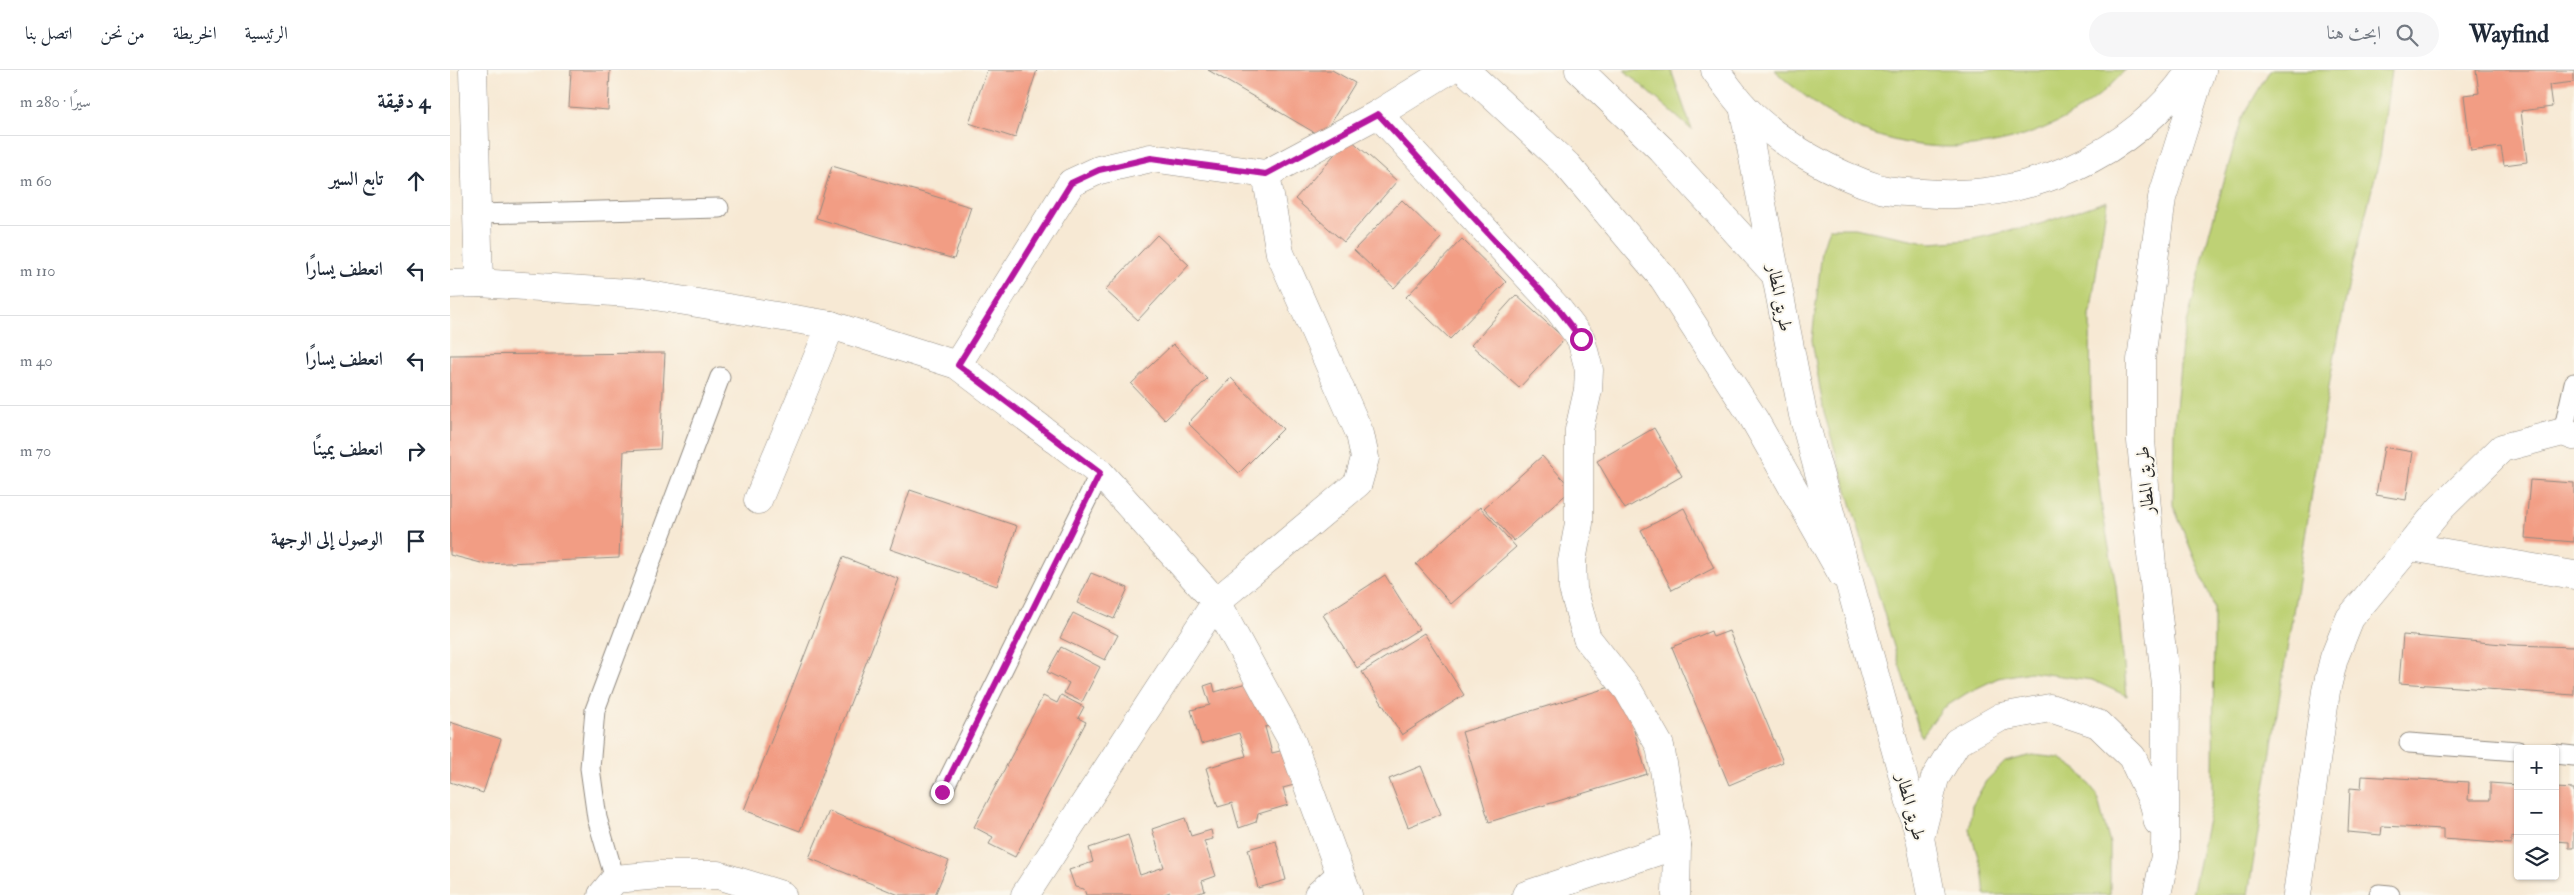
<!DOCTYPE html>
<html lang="ar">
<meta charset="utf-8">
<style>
:root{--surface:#fff;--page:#f6f6f7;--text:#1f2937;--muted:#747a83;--line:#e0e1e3}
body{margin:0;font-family:"IM FELL Double Pica",Amiri,serif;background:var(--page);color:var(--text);direction:rtl}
.controls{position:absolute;right:15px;bottom:15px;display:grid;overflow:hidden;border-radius:5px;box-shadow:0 1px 4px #0004}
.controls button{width:45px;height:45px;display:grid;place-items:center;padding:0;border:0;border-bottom:1px solid var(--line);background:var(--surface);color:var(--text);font:25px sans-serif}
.stop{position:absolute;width:15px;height:15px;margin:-11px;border:4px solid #b5179e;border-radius:50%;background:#fff}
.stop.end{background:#b5179e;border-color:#fff;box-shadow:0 1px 5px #0008}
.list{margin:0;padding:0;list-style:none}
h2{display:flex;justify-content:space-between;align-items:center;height:65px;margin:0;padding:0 20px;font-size:21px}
h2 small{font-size:16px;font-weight:400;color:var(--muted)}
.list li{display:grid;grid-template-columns:32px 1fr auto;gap:15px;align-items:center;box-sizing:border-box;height:90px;padding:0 20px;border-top:1px solid var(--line)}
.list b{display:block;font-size:19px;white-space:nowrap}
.list em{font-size:16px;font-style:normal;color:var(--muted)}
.icon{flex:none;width:28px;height:28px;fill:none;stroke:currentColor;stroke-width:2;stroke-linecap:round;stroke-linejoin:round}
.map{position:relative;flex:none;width:2124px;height:825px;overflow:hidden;direction:ltr}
header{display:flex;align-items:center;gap:30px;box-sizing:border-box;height:70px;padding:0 25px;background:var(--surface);border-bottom:1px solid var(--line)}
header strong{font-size:24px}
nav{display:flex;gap:28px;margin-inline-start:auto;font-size:18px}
.search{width:350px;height:45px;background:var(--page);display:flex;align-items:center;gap:12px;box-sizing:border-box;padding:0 18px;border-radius:28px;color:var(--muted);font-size:19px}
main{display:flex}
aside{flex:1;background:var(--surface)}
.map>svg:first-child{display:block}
</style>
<header>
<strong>Wayfind</strong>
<div class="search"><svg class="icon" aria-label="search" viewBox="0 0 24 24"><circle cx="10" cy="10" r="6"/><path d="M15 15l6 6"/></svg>ابحث هنا</div>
<nav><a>الرئيسية</a><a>الخريطة</a><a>من نحن</a><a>اتصل بنا</a></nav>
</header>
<main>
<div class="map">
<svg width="2124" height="825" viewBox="0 0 2124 825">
<rect width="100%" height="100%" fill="#fbf7ec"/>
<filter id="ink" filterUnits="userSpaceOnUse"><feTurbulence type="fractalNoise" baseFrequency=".02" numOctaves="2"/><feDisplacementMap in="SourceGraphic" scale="10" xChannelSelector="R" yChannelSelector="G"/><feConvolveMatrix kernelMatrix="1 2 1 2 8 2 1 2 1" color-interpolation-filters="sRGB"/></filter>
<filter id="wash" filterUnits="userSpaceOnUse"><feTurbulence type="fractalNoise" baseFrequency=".0096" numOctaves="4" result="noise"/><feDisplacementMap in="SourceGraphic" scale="20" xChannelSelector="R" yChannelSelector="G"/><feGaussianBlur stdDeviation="1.12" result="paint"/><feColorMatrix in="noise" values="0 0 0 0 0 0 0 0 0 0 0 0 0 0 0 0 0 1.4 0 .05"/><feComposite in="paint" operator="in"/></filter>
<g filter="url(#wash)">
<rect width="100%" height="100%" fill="#f7e9d4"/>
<g fill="#bed175" stroke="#747e50">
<path d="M 1174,0 L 1221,0 L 1242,60 Z"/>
<path d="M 1325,0 L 1675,0 C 1595,92 1446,103 1354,25 C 1344,17 1333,10 1325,0 Z"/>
<path d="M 1820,0 L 1941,0 L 1930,87 L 1902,198 L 1881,304 L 1798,825 L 1742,825 L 1763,726 L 1764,537 L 1723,435 L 1724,359 L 1732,274 L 1760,160 L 1792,48 Z"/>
<path d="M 1657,131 L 1640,246 L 1641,345 L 1652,439 L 1666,516 L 1677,626 L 1642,610 L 1580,602 L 1548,608 L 1517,623 L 1492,639 L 1471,667 L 1374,343 L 1362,270 L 1372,180 L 1379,158 L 1405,158 L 1481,173 L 1519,170 L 1590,154 Z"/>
<path d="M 1582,685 L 1610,688 L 1629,701 L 1646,723 L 1660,774 L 1660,825 L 1535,825 L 1532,798 L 1519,759 L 1522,736 L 1536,711 L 1555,692 Z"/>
</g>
<g id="blocks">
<g fill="#f29d84">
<path d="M 121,0 L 160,0 L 158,40 L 119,37 Z"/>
<path d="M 537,0 L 587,0 L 565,68 L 519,53 Z"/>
<path d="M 758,0 L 882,0 L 905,13 L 872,67 Z"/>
<path d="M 2026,0 L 2124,0 L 2124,12 L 2099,15 L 2102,37 L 2071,41 L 2077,92 L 2054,95 L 2051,77 L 2021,81 L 2014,25 L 2029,23 Z"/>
<path d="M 899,68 L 947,111 L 894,172 L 845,129 Z"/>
<path d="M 382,96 L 521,137 L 504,189 L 366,148 Z"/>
<path d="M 952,130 L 991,168 L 944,218 L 904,180 Z"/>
<path d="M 707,165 L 739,195 L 688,250 L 655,220 Z"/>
<path d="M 1012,169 L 1056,212 L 1000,269 L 956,227 Z"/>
<path d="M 1066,225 L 1115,269 L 1069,318 L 1021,275 Z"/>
<path d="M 723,274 L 757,309 L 715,350 L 681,314 Z"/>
<path d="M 215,283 L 210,379 L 174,381 L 169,488 L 35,494 L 0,485 L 0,285 Z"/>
<path d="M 781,308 L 833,359 L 789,403 L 738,353 Z"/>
<path d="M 1204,358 L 1232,406 L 1175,439 L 1147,391 Z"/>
<path d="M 1934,377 L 1963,382 L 1956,430 L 1926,425 Z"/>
<path d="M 1092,386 L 1122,419 L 1064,471 L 1034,438 Z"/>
<path d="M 2080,410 L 2124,413 L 2124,472 L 2075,468 Z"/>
<path d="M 460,420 L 567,456 L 547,516 L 440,479 Z"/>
<path d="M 1030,437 L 1066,477 L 1001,534 L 966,494 Z"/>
<path d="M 1234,438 L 1264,498 L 1222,520 L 1191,460 Z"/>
<path d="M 393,487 L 449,509 L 350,761 L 294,740 Z"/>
<path d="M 641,503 L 678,518 L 664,549 L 627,533 Z"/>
<path d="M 935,505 L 969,559 L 907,598 L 873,545 Z"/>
<path d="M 623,543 L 668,565 L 655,590 L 610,568 Z"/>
<path d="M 1261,561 L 1263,567 L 1279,561 L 1333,692 L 1279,715 L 1222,577 Z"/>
<path d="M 974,563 L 1014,625 L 952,665 L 912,602 Z"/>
<path d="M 1953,565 L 2063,575 L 2124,577 L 2124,625 L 1949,613 Z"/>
<path d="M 611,577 L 650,597 L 632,632 L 614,623 L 619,613 L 597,602 Z"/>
<path d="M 800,612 L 824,655 L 815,657 L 822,683 L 834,680 L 844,715 L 833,718 L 838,735 L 808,744 L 806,752 L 789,758 L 782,733 L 768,737 L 756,698 L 796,686 L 789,663 L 751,674 L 741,640 L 760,635 L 754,616 L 763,613 L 765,622 Z"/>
<path d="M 1170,614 L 1197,704 L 1039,752 L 1012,662 Z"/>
<path d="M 611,625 L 634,637 L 628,648 L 636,652 L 565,787 L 539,774 L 543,767 L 524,757 L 593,626 L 607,633 Z"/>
<path d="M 0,652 L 51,669 L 33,723 L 0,712 Z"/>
<path d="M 971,696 L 991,744 L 958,757 L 939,709 Z"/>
<path d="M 1912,706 L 2019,712 L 2018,730 L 2040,730 L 2040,713 L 2068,715 L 2068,768 L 2061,767 L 2061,774 L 1993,769 L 1993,759 L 1932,756 L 1931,765 L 1898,762 L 1900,718 L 1911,719 Z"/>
<path d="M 2105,718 L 2124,719 L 2124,778 L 2119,778 L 2119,772 L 2105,771 Z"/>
<path d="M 379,741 L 499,791 L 485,825 L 449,825 L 359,788 Z"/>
<path d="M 735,748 L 741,766 L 761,760 L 763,769 L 754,771 L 766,806 L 752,811 L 755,821 L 743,825 L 721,825 L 720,822 L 712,825 L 636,825 L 634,819 L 625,817 L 619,800 L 643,792 L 639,778 L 678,765 L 690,805 L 714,797 L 702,759 Z"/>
<path d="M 826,771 L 836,810 L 808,818 L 798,779 Z"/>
</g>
</g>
</g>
<g filter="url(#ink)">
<use href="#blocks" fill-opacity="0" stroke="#918a80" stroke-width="1"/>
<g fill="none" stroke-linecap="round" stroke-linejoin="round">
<g stroke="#918a80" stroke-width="21">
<g id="lane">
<path d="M 27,144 L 269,138"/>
<path d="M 2113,362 L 2124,313"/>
<path d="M 1959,673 L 2068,681"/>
<path d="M 2105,684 L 2124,686"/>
<path d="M 492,722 L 650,403"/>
<path d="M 165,809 L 147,748 L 140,698 L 145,640 L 270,307"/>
<path d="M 1929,824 L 1940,825"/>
</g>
</g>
<g stroke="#918a80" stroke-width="29">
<g id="street">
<path d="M 23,0 L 29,213"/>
<path d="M 1015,0 L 1117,95 L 1213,208 L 1304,349 L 1392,504"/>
<path d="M 928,44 L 1108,239 L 1131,269 L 1139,300 L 1138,320 L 1129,360 L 1129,453 L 1122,491 L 1123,519 L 1137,568 L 1178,620 L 1210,676 L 1227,775 L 1076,825"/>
<path d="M 0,214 L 29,213 L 193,224 L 381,255 L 507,295 L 650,403 L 766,532 L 840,667 L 898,825"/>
<path d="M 507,295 L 621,113 L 649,100 L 701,88 L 816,104 L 928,44 L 999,0"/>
<path d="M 308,430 L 381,255"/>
<path d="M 1961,477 L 2124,505"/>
<path d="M 152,825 L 165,809 L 209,805 L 268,805 L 332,825"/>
<path d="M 575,825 L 766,532 L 908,413 L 915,388 L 910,364 L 830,183 L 816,104"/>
<path d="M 868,825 L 890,805"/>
<path d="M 1226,825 L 1227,775"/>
<path d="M 1847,825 L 1876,621 L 1884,588 L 1900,548 L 1991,438 L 2052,378 L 2113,362 L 2124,366"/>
</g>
</g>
<g stroke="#918a80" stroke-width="29">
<g id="highway">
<path d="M 1129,0 L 1211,79 L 1325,204"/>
<path d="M 1265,0 C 1274,12 1283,25 1293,36 C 1328,73 1382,104 1431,119 C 1444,122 1459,122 1472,123 C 1575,132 1682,87 1741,0"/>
<path d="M 1293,36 L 1353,345 L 1470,768 L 1481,825"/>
<path d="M 1471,764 L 1485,708 L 1507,672 L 1551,647 L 1600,638 L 1648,654 L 1682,687 L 1704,734 L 1708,752"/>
<path d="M 1707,825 L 1715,786 L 1716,615 L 1702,495 L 1691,371 L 1691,290 L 1712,128 L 1752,0"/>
</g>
</g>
<use href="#lane" stroke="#fff" stroke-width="19"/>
<use href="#street" stroke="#fff" stroke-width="28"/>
<use href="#highway" stroke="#fff" stroke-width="28"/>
</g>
</g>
<g fill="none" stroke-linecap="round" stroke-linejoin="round" filter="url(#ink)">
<path stroke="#b5179e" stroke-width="6" d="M 492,722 L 650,403 L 508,295 L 621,113 L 649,100 L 701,88 L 816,104 L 928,44 L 1108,239 L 1131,269"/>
</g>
<g text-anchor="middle" stroke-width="4" stroke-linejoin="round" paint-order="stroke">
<g font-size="18" fill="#2b2b2b" stroke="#fbf7ec">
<text transform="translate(1330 228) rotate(79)" y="6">طريق المطار</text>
<text transform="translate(1695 410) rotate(-95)" y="6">طريق المطار</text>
<text transform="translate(1461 737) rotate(75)" y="6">طريق المطار</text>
</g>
</g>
</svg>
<div class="controls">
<button>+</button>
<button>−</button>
<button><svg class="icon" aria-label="layers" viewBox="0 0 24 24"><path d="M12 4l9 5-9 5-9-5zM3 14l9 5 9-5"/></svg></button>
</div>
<div class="stop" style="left:1131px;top:269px"></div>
<div class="stop end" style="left:492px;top:722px"></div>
</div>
<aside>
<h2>4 دقيقة<small>سيرًا · 280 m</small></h2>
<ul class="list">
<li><svg class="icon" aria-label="ahead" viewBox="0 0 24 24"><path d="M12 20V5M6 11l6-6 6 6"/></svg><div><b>تابع السير</b></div><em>60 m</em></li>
<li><svg class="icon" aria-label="left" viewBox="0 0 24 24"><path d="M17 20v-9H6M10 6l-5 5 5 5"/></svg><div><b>انعطف يسارًا</b></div><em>110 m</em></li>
<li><svg class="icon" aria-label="left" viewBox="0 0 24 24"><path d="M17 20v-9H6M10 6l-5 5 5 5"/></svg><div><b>انعطف يسارًا</b></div><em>40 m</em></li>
<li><svg class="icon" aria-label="right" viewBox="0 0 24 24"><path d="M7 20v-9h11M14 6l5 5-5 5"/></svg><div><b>انعطف يمينًا</b></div><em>70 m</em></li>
<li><svg class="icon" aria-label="arrive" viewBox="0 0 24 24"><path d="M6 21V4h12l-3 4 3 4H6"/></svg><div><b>الوصول إلى الوجهة</b></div></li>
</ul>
</aside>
</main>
